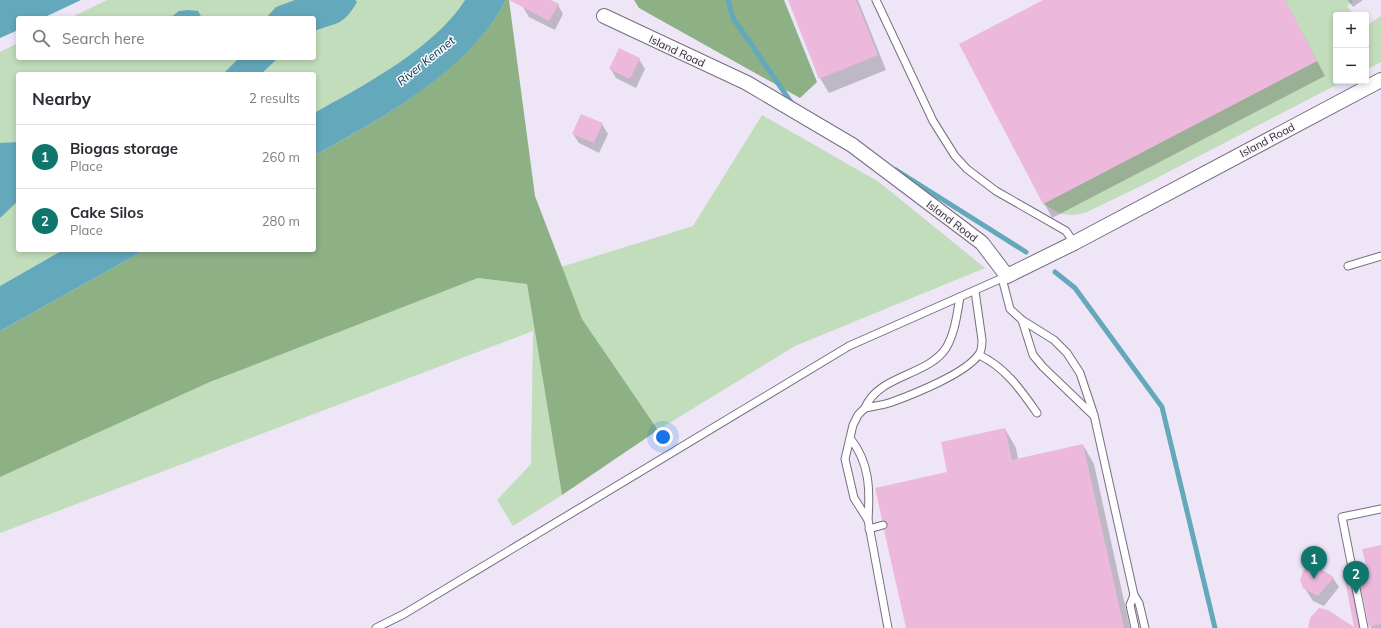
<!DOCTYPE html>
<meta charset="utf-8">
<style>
:root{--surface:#fff;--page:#f7f7f7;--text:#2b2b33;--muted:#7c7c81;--line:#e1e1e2;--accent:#0f766e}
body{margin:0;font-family:Mulish,sans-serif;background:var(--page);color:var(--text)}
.controls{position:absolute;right:12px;top:12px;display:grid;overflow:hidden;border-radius:4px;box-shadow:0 2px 6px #0003}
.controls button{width:36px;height:36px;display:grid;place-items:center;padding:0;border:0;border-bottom:1px solid var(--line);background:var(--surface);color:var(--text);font:20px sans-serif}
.you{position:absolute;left:663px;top:437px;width:14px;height:14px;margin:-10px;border:3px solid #fff;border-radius:50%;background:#1a73e8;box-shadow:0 0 0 6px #1a73e833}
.badge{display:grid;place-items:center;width:26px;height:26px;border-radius:50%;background:var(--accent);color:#fff;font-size:13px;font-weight:700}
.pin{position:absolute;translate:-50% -33px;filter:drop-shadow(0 1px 2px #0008)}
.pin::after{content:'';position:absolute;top:21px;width:14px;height:12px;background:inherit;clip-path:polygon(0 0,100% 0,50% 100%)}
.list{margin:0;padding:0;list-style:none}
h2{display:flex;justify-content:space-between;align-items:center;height:52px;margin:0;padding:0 16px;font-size:17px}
h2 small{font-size:13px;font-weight:400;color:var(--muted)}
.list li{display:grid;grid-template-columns:26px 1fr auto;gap:12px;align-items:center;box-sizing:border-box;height:64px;padding:0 16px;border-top:1px solid var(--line)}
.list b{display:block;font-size:15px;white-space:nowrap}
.list p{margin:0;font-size:13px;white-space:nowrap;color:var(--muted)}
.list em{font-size:13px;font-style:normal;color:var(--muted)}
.icon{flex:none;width:22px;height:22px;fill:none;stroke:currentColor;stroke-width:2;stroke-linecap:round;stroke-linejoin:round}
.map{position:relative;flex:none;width:1381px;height:628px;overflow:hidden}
.search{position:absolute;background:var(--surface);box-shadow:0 2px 6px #0003;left:16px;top:16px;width:300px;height:44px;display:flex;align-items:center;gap:10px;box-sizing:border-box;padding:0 14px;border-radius:4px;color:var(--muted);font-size:15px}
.panel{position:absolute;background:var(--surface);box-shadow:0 2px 6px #0003;left:16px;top:72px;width:300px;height:180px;border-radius:4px}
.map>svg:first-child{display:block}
</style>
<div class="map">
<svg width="1381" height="628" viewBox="0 0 1381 628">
<rect width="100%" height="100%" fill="#eee6f7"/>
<g fill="#c1ddbb">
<path d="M 107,0 L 465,0 C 434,51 365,84 314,113 L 314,74 L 18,74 L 18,250 L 63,250 L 0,286 L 0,52 L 18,43 L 18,58 L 314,58 L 314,18 L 70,18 Z"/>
<path d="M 1285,0 L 1351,0 L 1353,2 L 1347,6 L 1354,15 L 1336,15 L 1336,81 L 1344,81 L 1149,182 L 1085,213 L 1072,215 L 1061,214 L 1043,204 L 1317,61 Z"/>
<path d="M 1381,16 L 1381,62 L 1366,70 L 1366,23 L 1368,25 Z"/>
<path d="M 762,115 L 879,182 L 985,268 L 795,346 L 658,430 L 582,319 L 561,267 L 693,226 Z"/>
<path d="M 478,278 L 527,284 L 562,495 L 513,526 L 497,500 L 531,464 L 533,331 L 0,533 L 0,477 L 210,382 Z"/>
</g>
<g fill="#8db185">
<path d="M 506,0 L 509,0 L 535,196 L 582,319 L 658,430 L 562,495 L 527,284 L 478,278 L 210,382 L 0,477 L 0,331 L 145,250 L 314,250 L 314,156 C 385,116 465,74 506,0 Z"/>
<path d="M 634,0 L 784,0 L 817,82 L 800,98 L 639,8 Z"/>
</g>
<g fill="#64a8bb">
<path d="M 0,0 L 81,0 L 43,18 L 18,18 L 18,30 L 0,38 Z"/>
<path d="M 295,0 L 355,0 L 357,2 C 343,26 338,22 314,31 L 314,18 L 266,18 L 276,7 Z"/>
<path d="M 465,0 L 506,0 C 466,74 385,116 314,156 L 314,113 C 363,86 435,48 465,0 Z"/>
<path d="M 188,10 L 198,11 L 202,18 L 170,18 L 179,11 Z"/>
<path d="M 239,58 L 278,58 L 261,74 L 223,74 Z"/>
<path d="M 18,142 L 18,201 L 0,218 L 0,143 Z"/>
<path d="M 63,250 L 145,250 L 0,331 L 0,286 Z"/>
</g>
<g fill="#0003">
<path d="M 527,0 L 549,0 L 558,5 L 563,14 L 555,30 L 529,17 L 523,7 Z"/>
<path d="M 789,0 L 858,0 L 886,70 L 829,93 L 820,78 Z"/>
<path d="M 1045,0 L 1285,0 L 1325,76 L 1052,218 L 961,44 Z"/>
<path d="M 1348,0 L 1363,0 L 1353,7 Z"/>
<path d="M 639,59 L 645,69 L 636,88 L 616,78 L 610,68 Z"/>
<path d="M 602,124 L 608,134 L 599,153 L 579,143 L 573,134 Z"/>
<path d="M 1005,429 L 1016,448 L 1018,459 L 1083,445 L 1094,464 L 1130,628 L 907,628 L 888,529 L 883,520 Z"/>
<path d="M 1381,546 L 1381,628 L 1371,628 L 1367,566 Z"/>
<path d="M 1311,568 L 1319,568 L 1333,578 L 1339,587 L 1324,606 L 1313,601 L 1302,584 Z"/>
<path d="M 1347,570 L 1355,585 L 1364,628 L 1355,628 Z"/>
</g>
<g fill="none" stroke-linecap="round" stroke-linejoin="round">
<g stroke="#64a8bb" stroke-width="5">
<path d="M 728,0 L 733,18 L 793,105"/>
<path d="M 896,170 L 1026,252"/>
<path d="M 1055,272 L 1075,288 L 1162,407 L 1215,628"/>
</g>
</g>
<g fill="#ecb9dc">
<path d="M 509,0 L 551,0 L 559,4 L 549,21 Z"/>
<path d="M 788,0 L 856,0 L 878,55 L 819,79 Z"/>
<path d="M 1043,0 L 1285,0 L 1317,61 L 1043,204 L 959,44 Z"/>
<path d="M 619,48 L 640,58 L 630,79 L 609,69 Z"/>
<path d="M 581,114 L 603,123 L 594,143 L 572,134 Z"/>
<path d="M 1005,428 L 1012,460 L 1083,444 L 1124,628 L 906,628 L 884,530 L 887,528 L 888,524 L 886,521 L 882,520 L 875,488 L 947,472 L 941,442 Z"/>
<path d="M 1381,545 L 1381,624 L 1369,627 L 1357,567 L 1366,565 L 1362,549 Z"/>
<path d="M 1315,566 L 1334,577 L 1318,596 L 1303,588 L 1300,580 L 1303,571 L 1306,568 Z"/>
<path d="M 1347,569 L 1359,628 L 1308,628 L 1310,618 L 1319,608 L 1328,610 L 1354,627 L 1343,570 Z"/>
</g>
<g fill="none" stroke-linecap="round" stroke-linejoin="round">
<g stroke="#766f7e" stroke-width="9">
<g id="service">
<path d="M 876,0 L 933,121 L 955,156 L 967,169 L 996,191 L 1066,231 L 1074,243"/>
<path d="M 1348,266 L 1381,256"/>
<path d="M 1002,278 L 1010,309 L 1022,320 L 1054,340 L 1067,353 L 1080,373 L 1094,415 L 1134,595 L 1139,603 L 1145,628"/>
<path d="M 960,297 C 957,314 955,333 946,348 C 928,376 878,375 865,408 C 874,406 884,405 892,402 C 914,394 967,373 979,354 C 982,350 982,345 982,340 L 975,291"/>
<path d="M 1022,320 L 1033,355 L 1043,367 L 1093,415"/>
<path d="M 979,355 C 1005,367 1021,390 1037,413"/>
<path d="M 850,438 C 870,463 870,490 868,520 L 854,498 L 845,459 L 853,425 L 858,415 L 865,408"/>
<path d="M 868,520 L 888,628"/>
<path d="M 869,529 L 883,525"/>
<path d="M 1134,595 L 1130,605 L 1135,628"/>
<path d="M 376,628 L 404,614 L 849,346 L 1007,276"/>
<path d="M 1364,628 L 1342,517 L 1381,509"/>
</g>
</g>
<g stroke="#766f7e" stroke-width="16">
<path id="minor" d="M 604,16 L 747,83 L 852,145 L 982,243 L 1007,276 L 1074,243 L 1381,80"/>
</g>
<use href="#service" stroke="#fff" stroke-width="7"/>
<use href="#minor" stroke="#fff" stroke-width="14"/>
</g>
<g text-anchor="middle" stroke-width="3" stroke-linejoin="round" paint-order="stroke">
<g font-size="11" fill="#2c292f" stroke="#f9f5fd">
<text transform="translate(677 51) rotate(25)" y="4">Island Road</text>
<text transform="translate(1267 140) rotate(-28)" y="4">Island Road</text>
<text transform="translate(952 221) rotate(37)" y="4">Island Road</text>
</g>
<g font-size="12" font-style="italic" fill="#00424f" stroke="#f9f5fd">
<text transform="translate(426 61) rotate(-39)" y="4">River Kennet</text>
</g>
</g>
</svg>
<div class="controls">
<button>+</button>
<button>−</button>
</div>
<div class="you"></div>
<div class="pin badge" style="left:1314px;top:579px">1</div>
<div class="pin badge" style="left:1356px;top:594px">2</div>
<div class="search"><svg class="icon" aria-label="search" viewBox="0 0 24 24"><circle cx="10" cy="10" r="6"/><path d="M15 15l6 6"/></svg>Search here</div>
<section class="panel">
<h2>Nearby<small>2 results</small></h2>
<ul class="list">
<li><span class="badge">1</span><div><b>Biogas storage</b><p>Place</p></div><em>260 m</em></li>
<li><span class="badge">2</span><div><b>Cake Silos</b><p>Place</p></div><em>280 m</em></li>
</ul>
</section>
</div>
